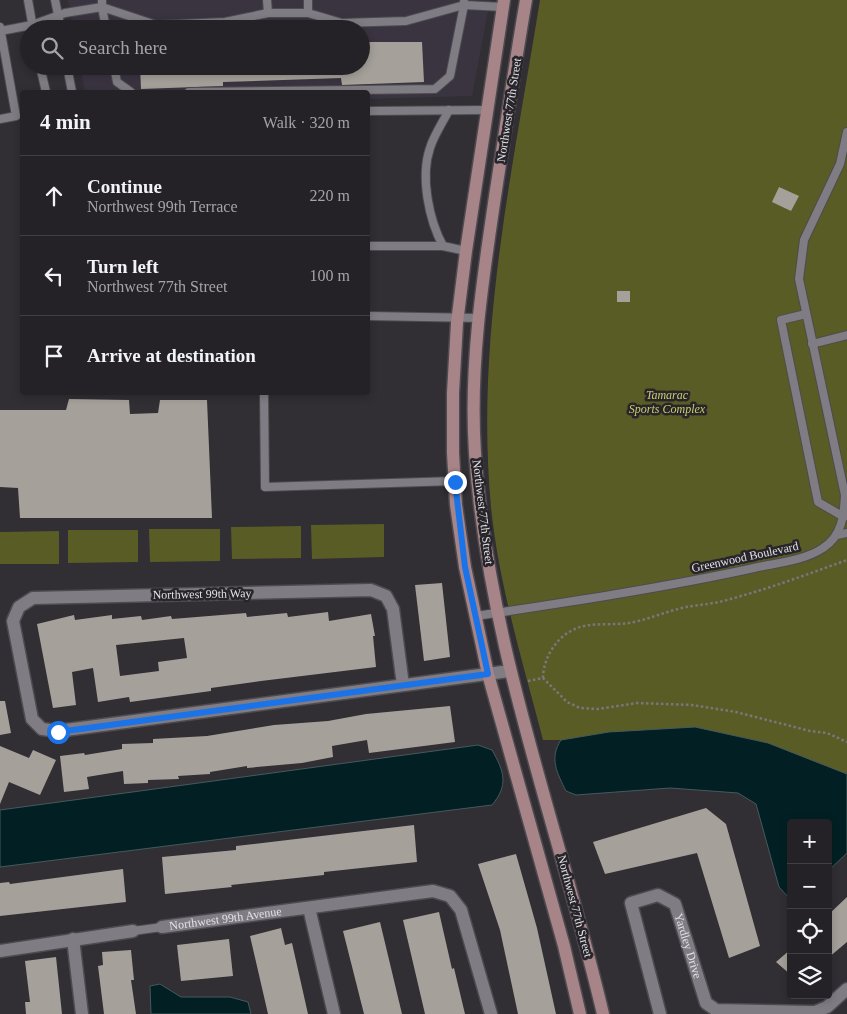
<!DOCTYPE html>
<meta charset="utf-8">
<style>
:root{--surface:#252227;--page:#312f33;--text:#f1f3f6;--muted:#a3a4a7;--line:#423f44}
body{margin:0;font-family:"Times New Roman",serif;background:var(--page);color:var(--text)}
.controls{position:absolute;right:15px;bottom:15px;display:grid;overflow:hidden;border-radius:5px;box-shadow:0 2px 8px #0003}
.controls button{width:45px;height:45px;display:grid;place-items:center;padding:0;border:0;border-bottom:1px solid var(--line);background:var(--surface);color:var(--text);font:25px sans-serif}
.stop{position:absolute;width:15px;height:15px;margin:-11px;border:4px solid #1a73e8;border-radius:50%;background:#fff}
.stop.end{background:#1a73e8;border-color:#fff;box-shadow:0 1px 5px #0008}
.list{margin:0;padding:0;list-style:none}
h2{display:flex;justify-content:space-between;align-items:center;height:65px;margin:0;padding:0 20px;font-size:21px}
h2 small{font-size:16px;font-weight:400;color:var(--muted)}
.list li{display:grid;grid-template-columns:32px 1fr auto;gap:15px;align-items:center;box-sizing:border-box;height:80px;padding:0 20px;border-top:1px solid var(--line)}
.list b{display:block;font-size:19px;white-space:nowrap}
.list p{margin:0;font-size:16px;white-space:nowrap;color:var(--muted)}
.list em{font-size:16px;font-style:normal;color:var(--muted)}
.icon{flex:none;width:28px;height:28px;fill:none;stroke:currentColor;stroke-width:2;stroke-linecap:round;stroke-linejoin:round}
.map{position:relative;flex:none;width:847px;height:1014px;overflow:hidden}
.search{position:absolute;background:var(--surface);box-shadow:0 2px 8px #0003;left:20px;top:20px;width:350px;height:55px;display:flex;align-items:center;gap:12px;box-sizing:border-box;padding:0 18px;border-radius:28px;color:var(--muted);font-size:19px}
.panel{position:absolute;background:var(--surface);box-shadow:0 2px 8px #0003;left:20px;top:90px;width:350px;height:305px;border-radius:5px}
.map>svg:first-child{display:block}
</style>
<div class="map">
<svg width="847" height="1014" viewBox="0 0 847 1014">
<rect width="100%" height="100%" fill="#312e34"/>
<path fill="#3a3440" d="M 68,0 L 490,0 L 472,96 L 368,99 L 368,92 L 85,92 L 80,66 L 361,66 L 361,29 L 73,29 Z"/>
<g fill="#5a5c26">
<path d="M 540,0 L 847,0 L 847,778 L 561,740 L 543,740 C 523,663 499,586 491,507 C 475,337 513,168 540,0 Z"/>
<path d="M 384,524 L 384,557 L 312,559 L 311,525 Z"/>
<path d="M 301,526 L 301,558 L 232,559 L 231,527 Z"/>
<path d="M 149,529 L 220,529 L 220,561 L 150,562 Z"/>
<path d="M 68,530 L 138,530 L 138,562 L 68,563 Z"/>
<path d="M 59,531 L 59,564 L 0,564 L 0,532 Z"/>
</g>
<g fill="#022023" stroke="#455a5d">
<path d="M 695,727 L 768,743 L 847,774 L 847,853 L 828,871 L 828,823 L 791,823 L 790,899 L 779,887 L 756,804 L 738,793 L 670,788 L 576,795 L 566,791 C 557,773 549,758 561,740 L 609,732 Z"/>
<path d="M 478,745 L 492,750 C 504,771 509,785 492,805 L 0,867 L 0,810 Z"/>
<path d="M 160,984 L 181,997 L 230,997 L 248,1002 L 251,1014 L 151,1014 L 150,986 Z"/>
</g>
<g fill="#a5a19a" fill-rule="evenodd">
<path d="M 361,42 L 422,42 L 424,82 L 342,85 L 341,78 L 223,82 L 223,86 L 141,89 L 140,66 L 361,66 Z"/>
<path d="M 779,187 L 799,196 L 791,211 L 772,202 Z"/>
<rect x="617" y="291" width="13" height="11"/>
<path d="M 69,399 L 129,400 L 130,414 L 158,413 L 160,400 L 207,400 L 212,518 L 20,518 L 18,488 L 0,487 L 0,410 L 66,410 Z"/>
<path d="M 442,583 L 450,657 L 424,661 L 415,585 Z"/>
<path d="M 328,612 L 329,621 L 371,614 L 375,636 L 373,636 L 376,667 L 261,681 L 211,688 L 211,691 L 130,702 L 129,697 L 98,702 L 93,668 L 72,672 L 76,705 L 53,708 L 37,624 L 74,615 L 75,620 L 112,615 L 112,619 L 141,616 L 142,620 L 171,616 L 172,619 L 246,613 L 247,617 L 287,613 L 288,617 ZM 184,638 L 187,658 L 158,662 L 159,671 L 120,676 L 116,645 Z"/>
<path d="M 0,701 L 5,701 L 11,733 L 0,735 Z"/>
<path d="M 450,706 L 455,742 L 369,753 L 367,740 L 332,746 L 333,757 L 302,763 L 247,768 L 247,766 L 210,772 L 210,774 L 178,776 L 179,779 L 148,780 L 148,783 L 124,784 L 123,771 L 87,777 L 89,789 L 64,792 L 60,756 L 84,753 L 85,755 L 122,749 L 122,744 L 153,743 L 153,739 L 207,736 L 274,725 L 328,721 L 366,714 Z"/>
<path d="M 0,746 L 29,758 L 33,750 L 56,760 L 40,795 L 9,782 L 0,804 Z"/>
<path d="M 706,808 L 726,824 L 760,946 L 729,958 L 697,853 L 605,874 L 593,842 Z"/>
<path d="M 414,825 L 417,862 L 324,872 L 324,875 L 231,885 L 232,887 L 165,894 L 162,857 L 236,850 L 236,846 Z"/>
<path d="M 516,854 L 537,928 L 556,1014 L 518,1014 L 500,930 L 478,864 Z"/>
<path d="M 123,869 L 126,902 L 0,916 L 0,883 L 9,882 L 10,884 Z"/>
<path d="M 847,897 L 847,942 L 828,958 L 828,915 Z"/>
<path d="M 439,912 L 452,969 L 454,968 L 465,1014 L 425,1014 L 403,920 Z"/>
<path d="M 380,922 L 402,1014 L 364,1014 L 343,931 Z"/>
<path d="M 281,928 L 285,945 L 292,943 L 308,1014 L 268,1014 L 250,936 Z"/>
<path d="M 229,939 L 233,976 L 181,981 L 177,945 Z"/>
<path d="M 791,949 L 791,975 L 776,962 Z"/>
<path d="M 131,950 L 134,980 L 131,980 L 136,1014 L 104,1014 L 98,966 L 103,965 L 102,952 Z"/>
<path d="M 56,957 L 62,1014 L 26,1014 L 25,1002 L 30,1002 L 25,961 Z"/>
</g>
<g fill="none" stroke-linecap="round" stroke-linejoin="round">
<g stroke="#4d4b50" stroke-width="10">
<g id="lane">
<path d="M 28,0 L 33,28"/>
<path d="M 55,0 L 61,29"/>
<path d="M 102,0 L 102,7 L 156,25 L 225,22 L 268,13 L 267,0"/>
<path d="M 308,0 L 308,13"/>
<path d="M 268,13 L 308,13 L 342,23 L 406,21 L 464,5 L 464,2"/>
<path d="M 0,27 L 16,116 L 0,119"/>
<path d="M 0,31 L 32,25 L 65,13 L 102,7 L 106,29"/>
<path d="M 40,66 L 46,92"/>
<path d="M 67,66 L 72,92"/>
<path d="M 114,66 L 117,82 L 131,92"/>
<path d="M 189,92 L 435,89 L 450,76 L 464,5 L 503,7"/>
<path d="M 368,111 L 487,110"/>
<path d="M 368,246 L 443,246 L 466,251"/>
<path d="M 443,246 C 429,220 420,177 430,148 C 434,135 443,122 449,110"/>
<path d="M 806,314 L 781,320 L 818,502 L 844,517"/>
<path d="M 368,316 L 479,318"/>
<path d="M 812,344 L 847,335"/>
<path d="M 264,392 L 265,487 L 455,481"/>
<path d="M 837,535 L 847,533"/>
<path d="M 476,616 C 569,602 662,588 754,568 C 775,563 804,561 823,548 C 842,536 844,515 845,495 L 799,279 L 804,240 L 840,164 L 847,132"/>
<path d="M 133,931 L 162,927"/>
</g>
</g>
<g stroke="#4d4b50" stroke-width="15">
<g id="street">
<path d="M 403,685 L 393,609 L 386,596 L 371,590 L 33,598 L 19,607 L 13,621 L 32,719 L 42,729 L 58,731 L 510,671"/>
<path d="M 309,908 L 334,1014"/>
<path id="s1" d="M 162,927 L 433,891 L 450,896 L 461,910 L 491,1014"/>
<path d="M 73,939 L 82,1014"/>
<path d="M 0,951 L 133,931"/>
<path id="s2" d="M 660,1014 L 631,903 L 658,895 L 675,904 L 706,1003 L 716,1010 L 815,1012 L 827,1007 L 847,989"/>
</g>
</g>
<g stroke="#4d4b50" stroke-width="15">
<g id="secondary">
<path d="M 504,0 L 466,251 L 457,323 L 453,393 L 453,453 L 456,505 L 465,567 L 488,674 L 564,946 L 580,1014"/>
<path d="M 526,0 C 515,63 506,126 496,190 C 483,277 469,365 475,453 C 488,646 559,827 603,1014"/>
</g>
</g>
<g stroke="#79777c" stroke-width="2.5" stroke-dasharray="2.5 2.5" stroke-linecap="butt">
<path d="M 543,678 C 543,660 555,639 571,631 C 589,620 614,627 634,622 C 652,618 668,611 686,607 C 698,605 711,604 723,601 C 765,590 806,575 847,560"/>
<path d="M 528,681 L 543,678 L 567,702 L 580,708 L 598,709 L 637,703 L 692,705 L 736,712 L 810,731 L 827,733 L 847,742"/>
</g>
<use href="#lane" stroke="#807c83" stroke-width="8"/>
<use href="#street" stroke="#807c83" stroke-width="12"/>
<use href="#secondary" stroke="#a68487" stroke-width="12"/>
</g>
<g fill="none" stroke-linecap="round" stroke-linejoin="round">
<path stroke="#1a73e8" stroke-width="6" d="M 58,732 L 488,674 L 465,567 L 455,482"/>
</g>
<g text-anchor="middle" stroke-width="5" stroke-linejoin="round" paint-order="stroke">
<g font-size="12" fill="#e2e0e4" stroke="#27252a">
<text transform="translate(509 110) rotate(-81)" y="4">Northwest 77th Street</text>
<text transform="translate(483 512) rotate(83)" y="4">Northwest 77th Street</text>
<text transform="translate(745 557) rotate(-12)" y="4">Greenwood Boulevard</text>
<text transform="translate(202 594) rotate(-1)" y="4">Northwest 99th Way</text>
<text transform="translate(575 906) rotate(75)" y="4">Northwest 77th Street</text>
<text dy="4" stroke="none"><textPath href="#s1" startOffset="64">Northwest 99th Avenue</textPath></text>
<text dy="4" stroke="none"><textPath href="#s2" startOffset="206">Yardley Drive</textPath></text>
</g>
<g font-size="12" font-style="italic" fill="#c9cd6e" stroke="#27252a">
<text x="667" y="399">Tamarac<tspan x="667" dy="14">Sports Complex</tspan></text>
</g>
</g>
</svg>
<div class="controls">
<button>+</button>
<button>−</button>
<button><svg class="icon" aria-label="locate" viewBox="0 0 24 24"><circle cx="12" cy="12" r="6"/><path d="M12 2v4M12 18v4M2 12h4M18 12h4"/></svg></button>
<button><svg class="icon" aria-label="layers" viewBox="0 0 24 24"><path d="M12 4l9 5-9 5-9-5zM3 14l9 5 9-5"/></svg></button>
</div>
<div class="stop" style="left:58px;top:732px"></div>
<div class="stop end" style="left:455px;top:482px"></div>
<div class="search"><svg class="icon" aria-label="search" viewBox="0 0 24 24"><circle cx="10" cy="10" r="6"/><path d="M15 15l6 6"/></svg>Search here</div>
<section class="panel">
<h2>4 min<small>Walk · 320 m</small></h2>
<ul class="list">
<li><svg class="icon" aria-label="ahead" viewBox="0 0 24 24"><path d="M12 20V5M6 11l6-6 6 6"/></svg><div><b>Continue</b><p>Northwest 99th Terrace</p></div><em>220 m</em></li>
<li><svg class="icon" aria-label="left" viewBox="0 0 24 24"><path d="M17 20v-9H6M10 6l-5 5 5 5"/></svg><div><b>Turn left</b><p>Northwest 77th Street</p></div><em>100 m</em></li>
<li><svg class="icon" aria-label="arrive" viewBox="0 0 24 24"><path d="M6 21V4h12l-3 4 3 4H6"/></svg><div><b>Arrive at destination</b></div></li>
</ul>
</section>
</div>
